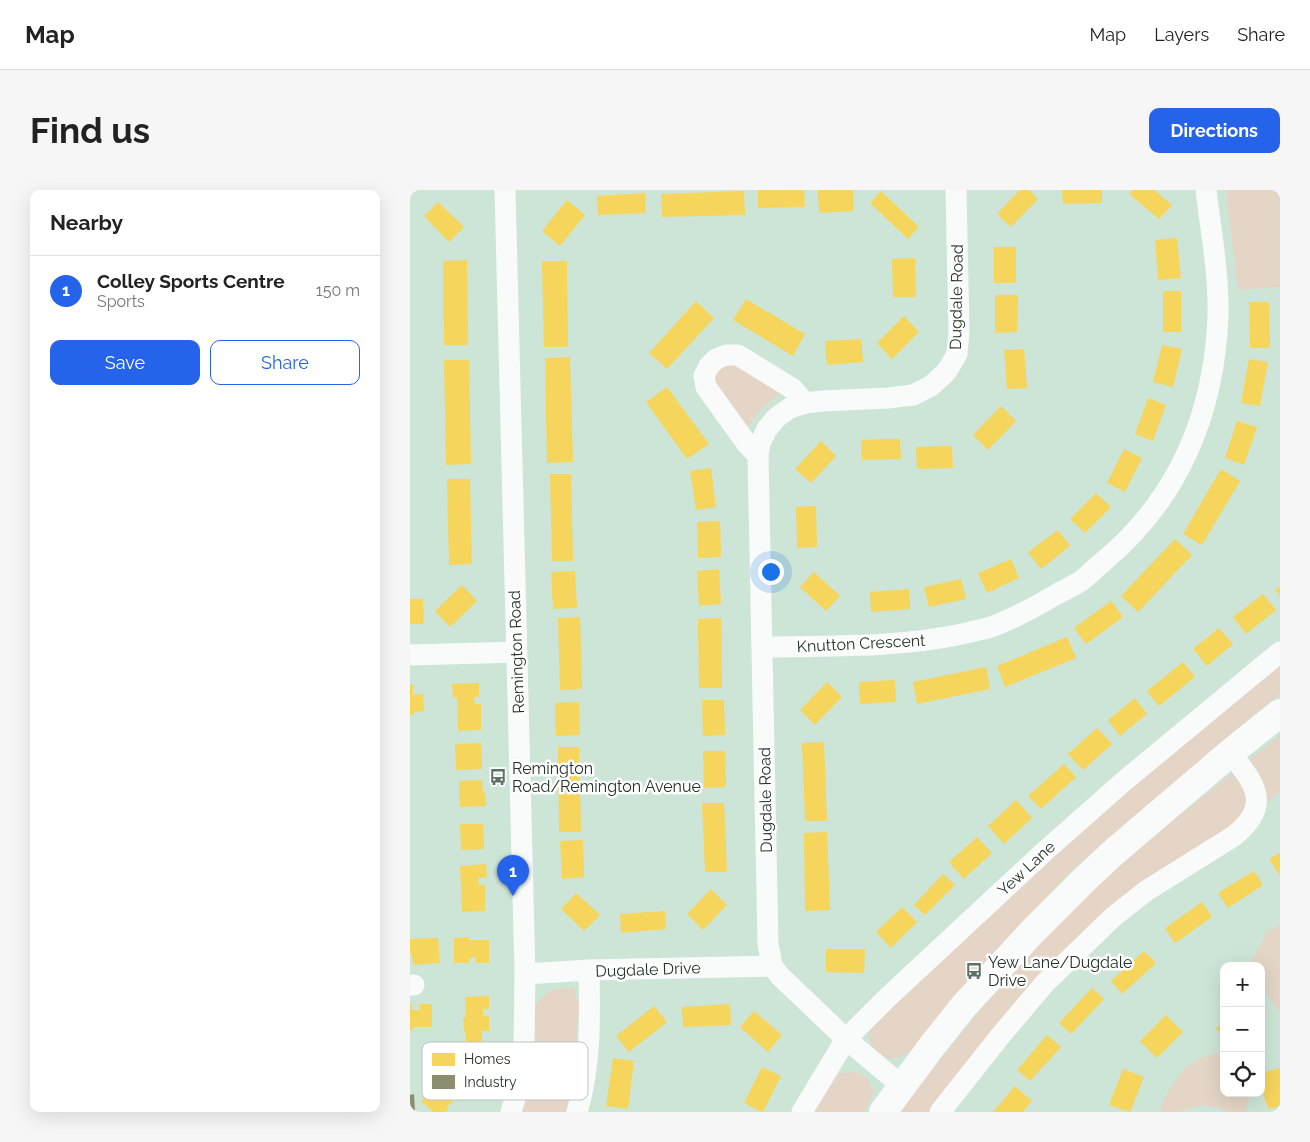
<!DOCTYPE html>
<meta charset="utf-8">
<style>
:root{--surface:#fff;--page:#f6f6f6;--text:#222;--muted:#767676;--line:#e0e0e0;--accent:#2563eb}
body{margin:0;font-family:Raleway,sans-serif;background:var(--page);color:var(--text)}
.controls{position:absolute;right:15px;bottom:15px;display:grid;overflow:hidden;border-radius:10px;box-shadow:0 5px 20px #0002}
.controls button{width:45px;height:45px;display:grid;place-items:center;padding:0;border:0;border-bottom:1px solid var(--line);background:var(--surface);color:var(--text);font:25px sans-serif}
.you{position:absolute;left:360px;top:381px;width:18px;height:18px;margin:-12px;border:4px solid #fff;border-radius:50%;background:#1a73e8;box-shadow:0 0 0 8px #1a73e833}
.badge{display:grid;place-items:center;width:32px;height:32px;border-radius:50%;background:var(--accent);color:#fff;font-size:16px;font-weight:700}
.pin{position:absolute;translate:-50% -41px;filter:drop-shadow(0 1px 2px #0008)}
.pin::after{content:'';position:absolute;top:26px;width:18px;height:15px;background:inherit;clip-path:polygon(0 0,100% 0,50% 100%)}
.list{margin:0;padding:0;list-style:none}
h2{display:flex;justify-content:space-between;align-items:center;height:65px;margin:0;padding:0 20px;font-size:21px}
h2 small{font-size:16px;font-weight:400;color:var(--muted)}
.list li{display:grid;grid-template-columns:32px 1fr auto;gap:15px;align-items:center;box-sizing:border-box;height:70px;padding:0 20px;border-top:1px solid var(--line)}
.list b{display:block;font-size:19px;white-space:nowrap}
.list p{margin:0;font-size:16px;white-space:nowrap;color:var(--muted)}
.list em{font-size:16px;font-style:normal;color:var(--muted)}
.actions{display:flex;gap:10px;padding:15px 20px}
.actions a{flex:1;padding:11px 0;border:1px solid var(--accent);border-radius:10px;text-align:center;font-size:18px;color:var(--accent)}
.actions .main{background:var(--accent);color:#fff}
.icon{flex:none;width:28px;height:28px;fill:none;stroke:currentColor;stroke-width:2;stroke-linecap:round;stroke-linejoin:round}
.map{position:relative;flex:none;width:870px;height:922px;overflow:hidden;border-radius:10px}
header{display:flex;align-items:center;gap:30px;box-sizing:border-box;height:70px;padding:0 25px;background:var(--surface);border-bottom:1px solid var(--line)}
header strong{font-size:24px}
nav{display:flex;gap:28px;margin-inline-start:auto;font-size:18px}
.intro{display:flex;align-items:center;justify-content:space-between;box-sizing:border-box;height:120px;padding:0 30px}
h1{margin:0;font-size:35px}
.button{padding:12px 22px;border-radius:10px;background:var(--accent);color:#fff;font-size:18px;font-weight:700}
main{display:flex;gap:30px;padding:0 30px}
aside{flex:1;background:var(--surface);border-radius:10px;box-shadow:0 5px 20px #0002}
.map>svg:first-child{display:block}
</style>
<header>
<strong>Map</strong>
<nav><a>Map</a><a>Layers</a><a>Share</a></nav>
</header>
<div class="intro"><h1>Find us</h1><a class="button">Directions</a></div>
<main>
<aside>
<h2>Nearby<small></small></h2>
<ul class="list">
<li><span class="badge">1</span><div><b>Colley Sports Centre</b><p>Sports</p></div><em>150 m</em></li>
</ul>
<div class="actions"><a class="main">Save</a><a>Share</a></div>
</aside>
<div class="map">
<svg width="870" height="922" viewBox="0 0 870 922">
<rect width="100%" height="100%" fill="#cde5d7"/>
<g fill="#e4d5c6">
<path d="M 816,0 L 870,0 L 870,97 L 828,100 Z"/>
<path d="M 322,171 L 374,201 L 356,214 L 347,224 L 334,243 L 302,196 L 310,174 Z"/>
<path d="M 870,472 L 870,504 L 833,534 L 664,678 L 583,763 L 505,858 C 491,868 479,874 466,860 C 462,856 459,850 459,845 C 460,840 463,834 465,830 L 605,700 L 804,527 Z"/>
<path d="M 870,545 L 870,601 L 863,608 L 806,646 L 700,721 L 522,922 L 488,922 L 602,780 L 654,726 L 736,652 Z"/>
<path d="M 870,735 L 870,823 L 851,794 L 851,776 L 839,776 L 839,775 L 858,741 Z"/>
<path d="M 165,798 L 166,809 L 172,810 C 166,830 168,847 165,868 C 163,886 160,904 156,922 L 108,922 L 124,817 C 139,799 141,799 165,798 Z"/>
<path d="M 808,863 L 814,865 L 814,903 L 840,903 L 836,922 L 816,922 L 808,917 L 790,915 L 767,922 L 750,922 C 755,905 769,880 785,871 C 792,867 801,865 808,863 Z"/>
<path d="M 446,882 L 457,887 L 464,903 L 459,913 L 454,922 L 401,922 L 420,888 L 432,883 Z"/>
</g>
<g fill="#f6d55c">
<path d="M 348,0 L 394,0 L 395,17 L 348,18 Z"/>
<path d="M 408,0 L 443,0 L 444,21 L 409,23 Z"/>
<path d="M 610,0 L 619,0 L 628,9 L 601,37 L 587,24 Z"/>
<path d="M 652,0 L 692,0 L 692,13 L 653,14 Z"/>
<path d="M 723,0 L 744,0 L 762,15 L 749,29 L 719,4 Z"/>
<path d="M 334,1 L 335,25 L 252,27 L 251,4 Z"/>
<path d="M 471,1 L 509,37 L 498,49 L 460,13 Z"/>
<path d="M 235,3 L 236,23 L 188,25 L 187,6 Z"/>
<path d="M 157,10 L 175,25 L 150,56 L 132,41 Z"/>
<path d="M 28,12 L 54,37 L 39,52 L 14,26 Z"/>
<path d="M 767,48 L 771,88 L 748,90 L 745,50 Z"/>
<rect x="584" y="57" width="22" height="36"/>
<path d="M 505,68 L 506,107 L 483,107 L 482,69 Z"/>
<path d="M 57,70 L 58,155 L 34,155 L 33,71 Z"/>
<path d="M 132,71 L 157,71 L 158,157 L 134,157 Z"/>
<rect x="753" y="101" width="18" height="41"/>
<path d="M 585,105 L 608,105 L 607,142 L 585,143 Z"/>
<path d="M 336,109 L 395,144 L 383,166 L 323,130 Z"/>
<path d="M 286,111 L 304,128 L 257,179 L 239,163 Z"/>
<path d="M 839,112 L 859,112 L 860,158 L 840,158 Z"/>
<path d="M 494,126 L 509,142 L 482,169 L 467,153 Z"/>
<path d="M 451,149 L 453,172 L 417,175 L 415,151 Z"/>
<path d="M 752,155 L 772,159 L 763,197 L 743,192 Z"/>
<path d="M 614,159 L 617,198 L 597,199 L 594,160 Z"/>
<path d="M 160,167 L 163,272 L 137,273 L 135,168 Z"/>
<path d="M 839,169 L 858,172 L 850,216 L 831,213 Z"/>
<path d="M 34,170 L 59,170 L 61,274 L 36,275 Z"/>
<path d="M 257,197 L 299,254 L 277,269 L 236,212 Z"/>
<path d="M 738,208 L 756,215 L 743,251 L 725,244 Z"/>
<path d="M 591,216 L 606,231 L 578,260 L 563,245 Z"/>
<path d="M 827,231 L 847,237 L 834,275 L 815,268 Z"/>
<path d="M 471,249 L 490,249 L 491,269 L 452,270 L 451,250 Z"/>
<path d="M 411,251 L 426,266 L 401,293 L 385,279 Z"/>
<path d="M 542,256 L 543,278 L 507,279 L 506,257 Z"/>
<path d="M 714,259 L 732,268 L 715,302 L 697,293 Z"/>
<path d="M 301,278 L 306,317 L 286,320 L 280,281 Z"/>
<path d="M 811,279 L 830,291 L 792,355 L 773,344 Z"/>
<path d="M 140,284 L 161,284 L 163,371 L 142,371 Z"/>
<path d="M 37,289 L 60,289 L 62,374 L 39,375 Z"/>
<path d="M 686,303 L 701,317 L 675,343 L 660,329 Z"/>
<path d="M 406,316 L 407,357 L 387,358 L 386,317 Z"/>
<path d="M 310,331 L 311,367 L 288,368 L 287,332 Z"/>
<path d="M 648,340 L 660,356 L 631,379 L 618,362 Z"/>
<path d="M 765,349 L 782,365 L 728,422 L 711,406 Z"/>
<path d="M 601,369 L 609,388 L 577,403 L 568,383 Z"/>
<path d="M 309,379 L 311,414 L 289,416 L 287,381 Z"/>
<path d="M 165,381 L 167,418 L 143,419 L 141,382 Z"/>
<path d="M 404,382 L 430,406 L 416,421 L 390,397 Z"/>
<path d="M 551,389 L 556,409 L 519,417 L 514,397 Z"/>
<path d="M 52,395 L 67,411 L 40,437 L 25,421 Z"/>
<path d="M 870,396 L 870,406 L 865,400 Z"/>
<path d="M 499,399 L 500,419 L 461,422 L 460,402 Z"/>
<path d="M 853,404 L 866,420 L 836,444 L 823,427 Z"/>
<path d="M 0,409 L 13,409 L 14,434 L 0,434 Z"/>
<path d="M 701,411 L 713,427 L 676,454 L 664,438 Z"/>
<path d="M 170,427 L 172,499 L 150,500 L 148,428 Z"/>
<path d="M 311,428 L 312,498 L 289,498 L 288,429 Z"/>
<path d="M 809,438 L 823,454 L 797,476 L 783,459 Z"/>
<path d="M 657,447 L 666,468 L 595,497 L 587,476 Z"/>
<path d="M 773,472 L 785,487 L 749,516 L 737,501 Z"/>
<path d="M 576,477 L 580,499 L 507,514 L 503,492 Z"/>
<path d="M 485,490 L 486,512 L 450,514 L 449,492 Z"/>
<path d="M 417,492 L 432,507 L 405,535 L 390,520 Z"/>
<path d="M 69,493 L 69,507 L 64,507 L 65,514 L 71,514 L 71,540 L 48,541 L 47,508 L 43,508 L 42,494 Z"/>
<path d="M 0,495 L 3,495 L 3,505 L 13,504 L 14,521 L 4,522 L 4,525 L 0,525 Z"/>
<path d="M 725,508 L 737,524 L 710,546 L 698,530 Z"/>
<path d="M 292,510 L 314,510 L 315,545 L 293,546 Z"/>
<path d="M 169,512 L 170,545 L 146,546 L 145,513 Z"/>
<path d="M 687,538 L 702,554 L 673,580 L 658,564 Z"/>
<path d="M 414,552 L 417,631 L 395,631 L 392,553 Z"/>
<path d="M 71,553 L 72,579 L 46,580 L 45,554 Z"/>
<path d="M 148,557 L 169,557 L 171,642 L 149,642 Z"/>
<path d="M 293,561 L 315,561 L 316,597 L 294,598 Z"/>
<path d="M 654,574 L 666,587 L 631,619 L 618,606 Z"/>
<path d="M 72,590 L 73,603 L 75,603 L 76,616 L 50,617 L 49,591 Z"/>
<path d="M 606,610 L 622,628 L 594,654 L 578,636 Z"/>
<path d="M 292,613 L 314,613 L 317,682 L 295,682 Z"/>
<path d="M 50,634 L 73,634 L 74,659 L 51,660 Z"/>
<path d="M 417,642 L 420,720 L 395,721 L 394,643 Z"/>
<path d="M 567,647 L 582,663 L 554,689 L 539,672 Z"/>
<path d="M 173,650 L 174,687 L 152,689 L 150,651 Z"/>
<path d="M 870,663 L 870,686 L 859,669 Z"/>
<path d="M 76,674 L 77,687 L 68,688 L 69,695 L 75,695 L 75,721 L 52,722 L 50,676 Z"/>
<path d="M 844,681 L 853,695 L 818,718 L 808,703 Z"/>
<path d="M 533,684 L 545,695 L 515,725 L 504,715 Z"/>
<path d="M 301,699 L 317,715 L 293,740 L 277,724 Z"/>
<path d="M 166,703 L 190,725 L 174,741 L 151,719 Z"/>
<path d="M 792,712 L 802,727 L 765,753 L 755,738 Z"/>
<path d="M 492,717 L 507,732 L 481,758 L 466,742 Z"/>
<path d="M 255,721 L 256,739 L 211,743 L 210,724 Z"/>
<path d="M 59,747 L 59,750 L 79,750 L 79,773 L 66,773 L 66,767 L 59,768 L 59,773 L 44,773 L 44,748 Z"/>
<path d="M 28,748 L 30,773 L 3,775 L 2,764 L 0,764 L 0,749 Z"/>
<path d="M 416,759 L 455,759 L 454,783 L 416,782 Z"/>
<path d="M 734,761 L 746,773 L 712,804 L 701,791 Z"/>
<path d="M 682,798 L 694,809 L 661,844 L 649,833 Z"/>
<path d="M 79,806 L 79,819 L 73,819 L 73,826 L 79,826 L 79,841 L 72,841 L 72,856 L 56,856 L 56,842 L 54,842 L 53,827 L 56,827 L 55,807 Z"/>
<path d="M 0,814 L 2,814 L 2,820 L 9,820 L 10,814 L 22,814 L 22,837 L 3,837 L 3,840 L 0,840 Z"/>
<path d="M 320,814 L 321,835 L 273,837 L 272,817 Z"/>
<path d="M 244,816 L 257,832 L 219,862 L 206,846 Z"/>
<path d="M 344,821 L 372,845 L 358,862 L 330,837 Z"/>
<path d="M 756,825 L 773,842 L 747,868 L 730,851 Z"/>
<path d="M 814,829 L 814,846 L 806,839 Z"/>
<path d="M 637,845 L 651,857 L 620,891 L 607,880 Z"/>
<path d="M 58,862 L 77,880 L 68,890 L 66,888 L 57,897 L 52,893 L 42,904 L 46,908 L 37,917 L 38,919 L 36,922 L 23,922 L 11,911 Z"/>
<path d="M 203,868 L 224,871 L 218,919 L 196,916 Z"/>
<path d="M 352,877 L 371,886 L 353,922 L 352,922 L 334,913 Z"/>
<path d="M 870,878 L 870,916 L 858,919 L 851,895 L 851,883 Z"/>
<path d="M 713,879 L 734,887 L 720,922 L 699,915 Z"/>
<path d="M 605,896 L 622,911 L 613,922 L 583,922 Z"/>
</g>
<path fill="#8c8c6e" d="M 4,904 L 5,921 L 0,922 L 0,905 Z"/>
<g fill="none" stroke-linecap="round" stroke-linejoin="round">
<g stroke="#f8fbf9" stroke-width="21">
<path d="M 95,0 L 115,784 L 114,854 L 107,902 L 101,922"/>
<path d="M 348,266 L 337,254 L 296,197 L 294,186 L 299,176 L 306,169 L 316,165 L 328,165 L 383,199 L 395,213"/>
<path d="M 352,457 C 418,456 486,458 552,444 C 560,442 569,440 578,438 C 602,430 625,417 647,404 C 655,400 663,396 671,391 C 679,385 686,377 694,371 C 769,308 804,223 808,127 C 809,84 801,42 796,0"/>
<path d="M 0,465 L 106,462"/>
<path d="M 115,784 L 179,780 L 362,776"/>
<path d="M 0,795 L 4,795"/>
<path d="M 492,896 L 436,849 L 370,786 L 362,776 L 358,754 L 348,266 L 350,253 L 357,239 L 366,228 L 380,218 L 395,213 L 412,211 L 478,208 L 503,205 L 521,196 L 537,181 L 547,164 L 549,141 L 546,0"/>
<path d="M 167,922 C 181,876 180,828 179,780"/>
<path d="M 392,922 L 436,849 L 477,808 L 635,661 L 713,592 L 870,462"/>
<path d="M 530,922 L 591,845 L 635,793 L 703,727 L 736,701 L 824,646 C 861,616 847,595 820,563"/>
</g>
<path stroke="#f8fbf9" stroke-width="28" d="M 473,922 L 522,856 L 553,817 L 622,742 L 673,691 L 704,662 L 820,563 L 870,523"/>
</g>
<defs>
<g id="bus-bare" transform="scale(1.35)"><path d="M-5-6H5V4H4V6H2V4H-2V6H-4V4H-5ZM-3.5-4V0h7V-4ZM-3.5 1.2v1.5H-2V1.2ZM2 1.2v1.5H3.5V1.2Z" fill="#5e7166" stroke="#fff" stroke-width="2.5" paint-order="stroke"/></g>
</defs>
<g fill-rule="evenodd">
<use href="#bus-bare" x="88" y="587"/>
<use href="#bus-bare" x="564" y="781"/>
</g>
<g text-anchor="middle" stroke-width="5" stroke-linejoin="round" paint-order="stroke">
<g font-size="16" fill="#223329" stroke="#fff">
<text transform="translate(546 107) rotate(-89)" y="6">Dugdale Road</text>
<text transform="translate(451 453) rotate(-3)" y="6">Knutton Crescent</text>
<text transform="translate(106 462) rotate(-92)" y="6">Remington Road</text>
<text transform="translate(355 610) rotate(-91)" y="6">Dugdale Road</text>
<text transform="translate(616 678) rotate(-43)" y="6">Yew Lane</text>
<text transform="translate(238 779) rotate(-2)" y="6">Dugdale Drive</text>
</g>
<g font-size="16" fill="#223329" stroke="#fff" text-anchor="start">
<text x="102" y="584">Remington<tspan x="102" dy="18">Road/Remington Avenue</tspan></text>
<text x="578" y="778">Yew Lane/Dugdale<tspan x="578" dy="18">Drive</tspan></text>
</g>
</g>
<rect x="12" y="852" width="166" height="58" rx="8" fill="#fff" stroke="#bdc2bf" stroke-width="1"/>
<rect x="22" y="863" width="23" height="13" fill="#f6d55c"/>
<rect x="22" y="885" width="23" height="14" fill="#8c8c6e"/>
<g font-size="14" fill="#223329">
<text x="54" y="874">Homes</text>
<text x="54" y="897">Industry</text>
</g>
</svg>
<div class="controls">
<button>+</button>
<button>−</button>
<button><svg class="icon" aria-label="locate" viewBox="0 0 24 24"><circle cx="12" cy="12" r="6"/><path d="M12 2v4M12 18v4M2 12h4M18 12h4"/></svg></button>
</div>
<div class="you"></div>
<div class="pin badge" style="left:103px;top:706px">1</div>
</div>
</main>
